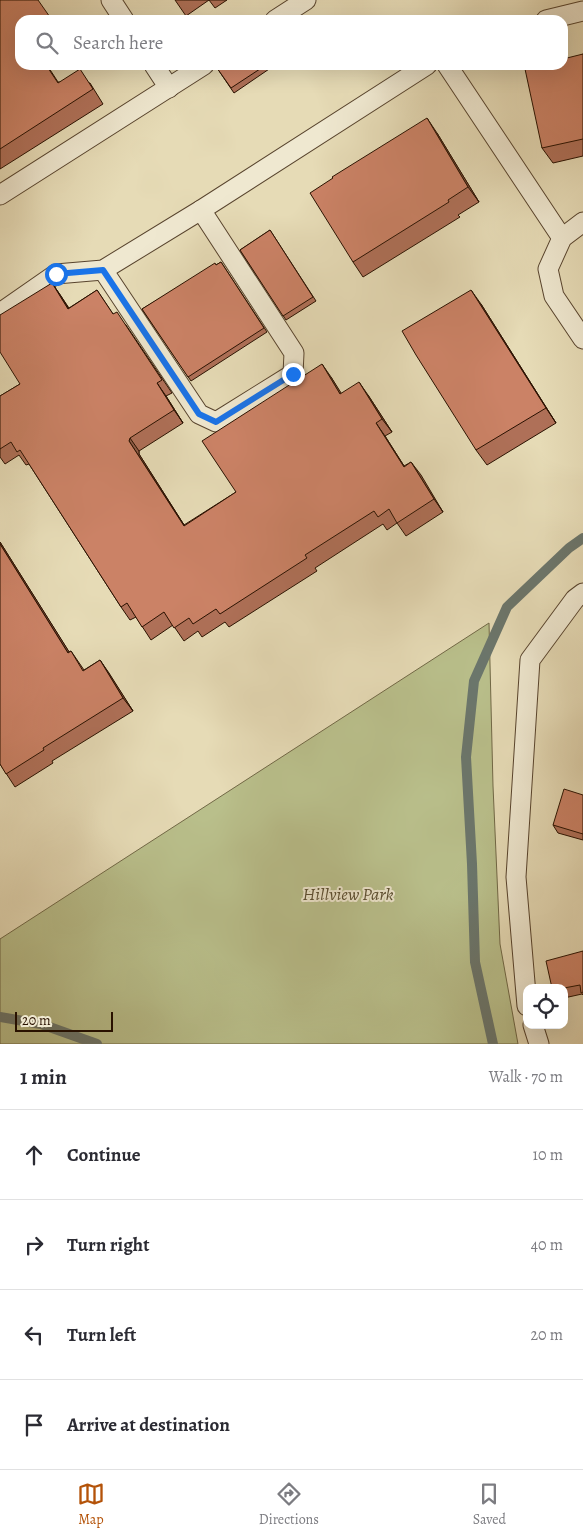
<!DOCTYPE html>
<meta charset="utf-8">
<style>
:root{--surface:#fff;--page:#f2f2f3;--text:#2b2b33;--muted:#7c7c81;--line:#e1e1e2;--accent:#b45309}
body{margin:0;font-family:Alegreya,serif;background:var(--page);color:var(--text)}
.controls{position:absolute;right:15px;bottom:15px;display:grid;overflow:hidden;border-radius:10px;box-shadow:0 5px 20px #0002}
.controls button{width:45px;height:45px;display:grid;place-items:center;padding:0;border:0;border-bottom:1px solid var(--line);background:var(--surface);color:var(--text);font:25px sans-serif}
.scale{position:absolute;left:15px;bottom:12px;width:98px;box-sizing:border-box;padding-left:5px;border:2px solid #291100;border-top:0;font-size:14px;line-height:18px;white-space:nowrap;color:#291100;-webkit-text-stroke:4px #efe8d0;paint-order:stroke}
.stop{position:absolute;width:15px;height:15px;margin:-11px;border:4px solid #1a73e8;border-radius:50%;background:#fff}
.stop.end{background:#1a73e8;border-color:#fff;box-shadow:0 1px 5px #0008}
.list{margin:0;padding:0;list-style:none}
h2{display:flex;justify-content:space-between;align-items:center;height:65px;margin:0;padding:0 20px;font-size:21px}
h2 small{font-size:16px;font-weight:400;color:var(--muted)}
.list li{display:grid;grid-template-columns:32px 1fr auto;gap:15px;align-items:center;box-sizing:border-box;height:90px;padding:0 20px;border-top:1px solid var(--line)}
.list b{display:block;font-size:19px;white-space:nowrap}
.list em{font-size:16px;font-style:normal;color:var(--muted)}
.icon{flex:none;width:28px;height:28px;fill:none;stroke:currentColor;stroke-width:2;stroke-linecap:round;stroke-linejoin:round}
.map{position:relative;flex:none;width:583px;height:1044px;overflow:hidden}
.search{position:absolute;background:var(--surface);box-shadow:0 5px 20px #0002;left:15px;right:15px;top:15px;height:55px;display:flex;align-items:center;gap:12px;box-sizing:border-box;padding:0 18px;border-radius:15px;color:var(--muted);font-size:19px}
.sheet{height:425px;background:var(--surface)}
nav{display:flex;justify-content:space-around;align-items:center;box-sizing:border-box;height:70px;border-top:1px solid var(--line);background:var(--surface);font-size:14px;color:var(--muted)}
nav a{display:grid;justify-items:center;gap:2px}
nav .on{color:var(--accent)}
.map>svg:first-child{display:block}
</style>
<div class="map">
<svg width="583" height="1044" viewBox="0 0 583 1044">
<rect width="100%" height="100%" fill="#e6dbb6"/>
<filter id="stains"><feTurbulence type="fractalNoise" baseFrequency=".004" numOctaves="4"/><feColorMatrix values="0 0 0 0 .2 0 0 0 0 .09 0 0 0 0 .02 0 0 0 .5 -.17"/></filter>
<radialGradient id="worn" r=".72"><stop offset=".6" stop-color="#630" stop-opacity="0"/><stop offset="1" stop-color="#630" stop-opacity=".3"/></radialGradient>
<path fill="#b9bf8b" stroke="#716846" d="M 489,623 L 493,786 L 500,944 L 518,1044 L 0,1044 L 0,939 Z"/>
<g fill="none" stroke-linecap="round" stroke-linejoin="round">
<g stroke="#6b766c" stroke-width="10">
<path d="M 0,1017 L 41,1024 L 97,1044"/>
<path d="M 493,1044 L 475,962 L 472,864 L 466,757 L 474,681 L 507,607 L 569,548 L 583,538"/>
</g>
<g stroke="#58442e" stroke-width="21">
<g id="service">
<path d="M 111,0 L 124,20"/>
<path d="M 275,20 L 306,0"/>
<path d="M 546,20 L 583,11"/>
<path d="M 154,65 L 169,88"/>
<path d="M 447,65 L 562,238"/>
<path d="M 0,195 L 204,65"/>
<path d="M 583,222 L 562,238 L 548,269 L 554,296 L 583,339"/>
<path d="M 103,270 L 199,414 L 216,422 L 293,374 L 294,353 L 201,210"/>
<path d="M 0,313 L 56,274 L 103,270 L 201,210 L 427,65"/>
<path d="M 527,1006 L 516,877 L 530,660 L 575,599 L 583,593"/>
<path d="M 533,1025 L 539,1044"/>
</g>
</g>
<use href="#service" stroke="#efe8d0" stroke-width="19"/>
</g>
<g fill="#af7058" stroke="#291100">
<path d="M 0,0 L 20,20 L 20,65 L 47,65 L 58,82 L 90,83 L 103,104 L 0,169 Z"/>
<path d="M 175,0 L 227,0 L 215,8 L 209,0 L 186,16 Z"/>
<path d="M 583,54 L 583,156 L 553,163 L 542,148 L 563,65 Z"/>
<path d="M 221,65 L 275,65 L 234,93 L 217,68 Z"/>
<path d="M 437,133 L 479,202 L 458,215 L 460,217 L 363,277 L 353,262 Z"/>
<path d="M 270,230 L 316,301 L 286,320 L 240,250 Z"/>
<path d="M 221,262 L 267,332 L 191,381 L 142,309 Z"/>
<path d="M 52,283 L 69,308 L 97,290 L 113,314 L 126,325 L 172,393 L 166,396 L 183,423 L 139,451 L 139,454 L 184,525 L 236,492 L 331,377 L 341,394 L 368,395 L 392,432 L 385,436 L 404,466 L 411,462 L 443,512 L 406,536 L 397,523 L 387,530 L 383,524 L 315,568 L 317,571 L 229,627 L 225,622 L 202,637 L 198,631 L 184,641 L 173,625 L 151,640 L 136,617 L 130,620 L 121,607 L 29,464 L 26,465 L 19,455 L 5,464 L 0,457 L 0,396 L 20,384 Z"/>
<path d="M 481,304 L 556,423 L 487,465 L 476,450 Z"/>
<path d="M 0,542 L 69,652 L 71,651 L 84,670 L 100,660 L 133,711 L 52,761 L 53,763 L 15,787 L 0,764 Z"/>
<path d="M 583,795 L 583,840 L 558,833 L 553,825 Z"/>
<path d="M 583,951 L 583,995 L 582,994 L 564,998 L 564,988 Z"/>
</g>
<g fill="#8e5b47" stroke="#291100">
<path d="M 427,118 L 437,133 L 479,202 L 468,187 Z"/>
<path d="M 52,283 L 61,296 L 77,322 L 68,309 Z"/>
<path d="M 471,290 L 481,304 L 556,423 L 546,408 Z"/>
<path d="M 322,364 L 331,377 L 350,407 L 340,394 Z"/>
<path d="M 359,382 L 368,395 L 392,432 L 382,419 Z"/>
<path d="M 157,383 L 166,396 L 183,423 L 174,410 Z"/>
<path d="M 376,423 L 385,436 L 413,480 L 404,467 Z"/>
<path d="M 130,438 L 139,451 L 139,454 L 193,539 L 129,441 Z"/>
<path d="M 411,462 L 421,475 L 443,512 L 434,499 Z"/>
<path d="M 0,542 L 78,666 L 68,653 L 0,544 Z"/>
<path d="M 100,660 L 109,673 L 133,711 L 123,698 Z"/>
</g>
<g fill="#cb8266" stroke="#291100">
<path d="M 0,0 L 38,0 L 52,20 L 20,20 L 20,65 L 46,65 L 58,83 L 80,69 L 93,89 L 0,149 Z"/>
<path d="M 583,54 L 583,139 L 542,148 L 525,69 L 544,65 L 563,65 L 563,59 Z"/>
<path d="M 221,65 L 266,65 L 231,88 L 217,68 Z"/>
<path d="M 427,118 L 468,187 L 448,200 L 449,202 L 353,262 L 310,193 L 333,178 L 332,177 Z"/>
<path d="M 270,230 L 313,297 L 283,316 L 240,250 Z"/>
<path d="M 221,262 L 264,328 L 188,377 L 142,309 L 215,263 L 216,265 Z"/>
<path d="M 52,283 L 68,309 L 97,290 L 113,314 L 117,312 L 162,380 L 157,383 L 174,410 L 130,438 L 129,441 L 184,526 L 236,492 L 202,441 L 322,364 L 340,394 L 359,382 L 382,419 L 376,423 L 404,467 L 411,462 L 434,499 L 397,523 L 389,509 L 378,517 L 374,511 L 305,555 L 307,558 L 220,614 L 216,609 L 193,624 L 189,618 L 174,628 L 164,612 L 142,627 L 127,603 L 121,607 L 20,450 L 17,452 L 11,442 L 0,449 L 0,396 L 20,384 L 0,352 L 0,315 Z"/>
<path d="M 471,290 L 546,408 L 476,450 L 416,355 L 402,331 Z"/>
<path d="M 0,544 L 68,653 L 71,651 L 83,671 L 100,660 L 123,698 L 43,748 L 44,750 L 6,774 L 0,764 Z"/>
<path d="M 564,789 L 583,795 L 583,834 L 553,825 Z"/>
<path d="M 583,951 L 583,992 L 581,993 L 580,985 L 564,988 L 552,988 L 546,961 Z"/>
</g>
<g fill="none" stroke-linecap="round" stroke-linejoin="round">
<path stroke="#1a73e8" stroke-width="6" d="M 56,274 L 103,270 L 199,414 L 216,422 L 293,374"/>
</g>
<g text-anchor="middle" stroke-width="4" stroke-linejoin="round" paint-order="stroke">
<g font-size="18" font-style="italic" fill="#5b4e31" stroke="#efe8d0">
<text x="348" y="900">Hillview Park</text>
</g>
</g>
<rect width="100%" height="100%" filter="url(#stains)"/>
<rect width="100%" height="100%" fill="url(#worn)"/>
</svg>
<div class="controls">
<button><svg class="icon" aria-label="locate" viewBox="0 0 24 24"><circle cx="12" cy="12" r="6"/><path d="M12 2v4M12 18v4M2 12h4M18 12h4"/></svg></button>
</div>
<div class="scale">20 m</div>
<div class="stop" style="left:56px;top:274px"></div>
<div class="stop end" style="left:293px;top:374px"></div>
<div class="search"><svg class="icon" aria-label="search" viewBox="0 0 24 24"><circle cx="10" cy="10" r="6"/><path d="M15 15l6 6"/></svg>Search here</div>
</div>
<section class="sheet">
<h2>1 min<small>Walk · 70 m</small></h2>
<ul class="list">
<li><svg class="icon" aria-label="ahead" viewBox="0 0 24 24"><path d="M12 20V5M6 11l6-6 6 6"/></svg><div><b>Continue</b></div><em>10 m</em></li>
<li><svg class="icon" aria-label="right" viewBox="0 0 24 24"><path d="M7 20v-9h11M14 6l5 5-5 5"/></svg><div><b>Turn right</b></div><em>40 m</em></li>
<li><svg class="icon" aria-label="left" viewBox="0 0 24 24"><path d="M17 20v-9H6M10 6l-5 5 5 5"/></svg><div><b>Turn left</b></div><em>20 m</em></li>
<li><svg class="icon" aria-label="arrive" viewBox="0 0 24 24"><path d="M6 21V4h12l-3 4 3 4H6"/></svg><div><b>Arrive at destination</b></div></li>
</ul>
</section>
<nav>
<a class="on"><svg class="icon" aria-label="map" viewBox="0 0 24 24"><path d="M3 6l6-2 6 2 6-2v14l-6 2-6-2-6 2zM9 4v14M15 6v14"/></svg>Map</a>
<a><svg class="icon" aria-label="directions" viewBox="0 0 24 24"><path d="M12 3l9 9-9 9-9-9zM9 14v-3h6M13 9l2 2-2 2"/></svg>Directions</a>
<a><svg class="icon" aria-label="saved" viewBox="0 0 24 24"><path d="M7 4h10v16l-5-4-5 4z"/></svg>Saved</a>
</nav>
